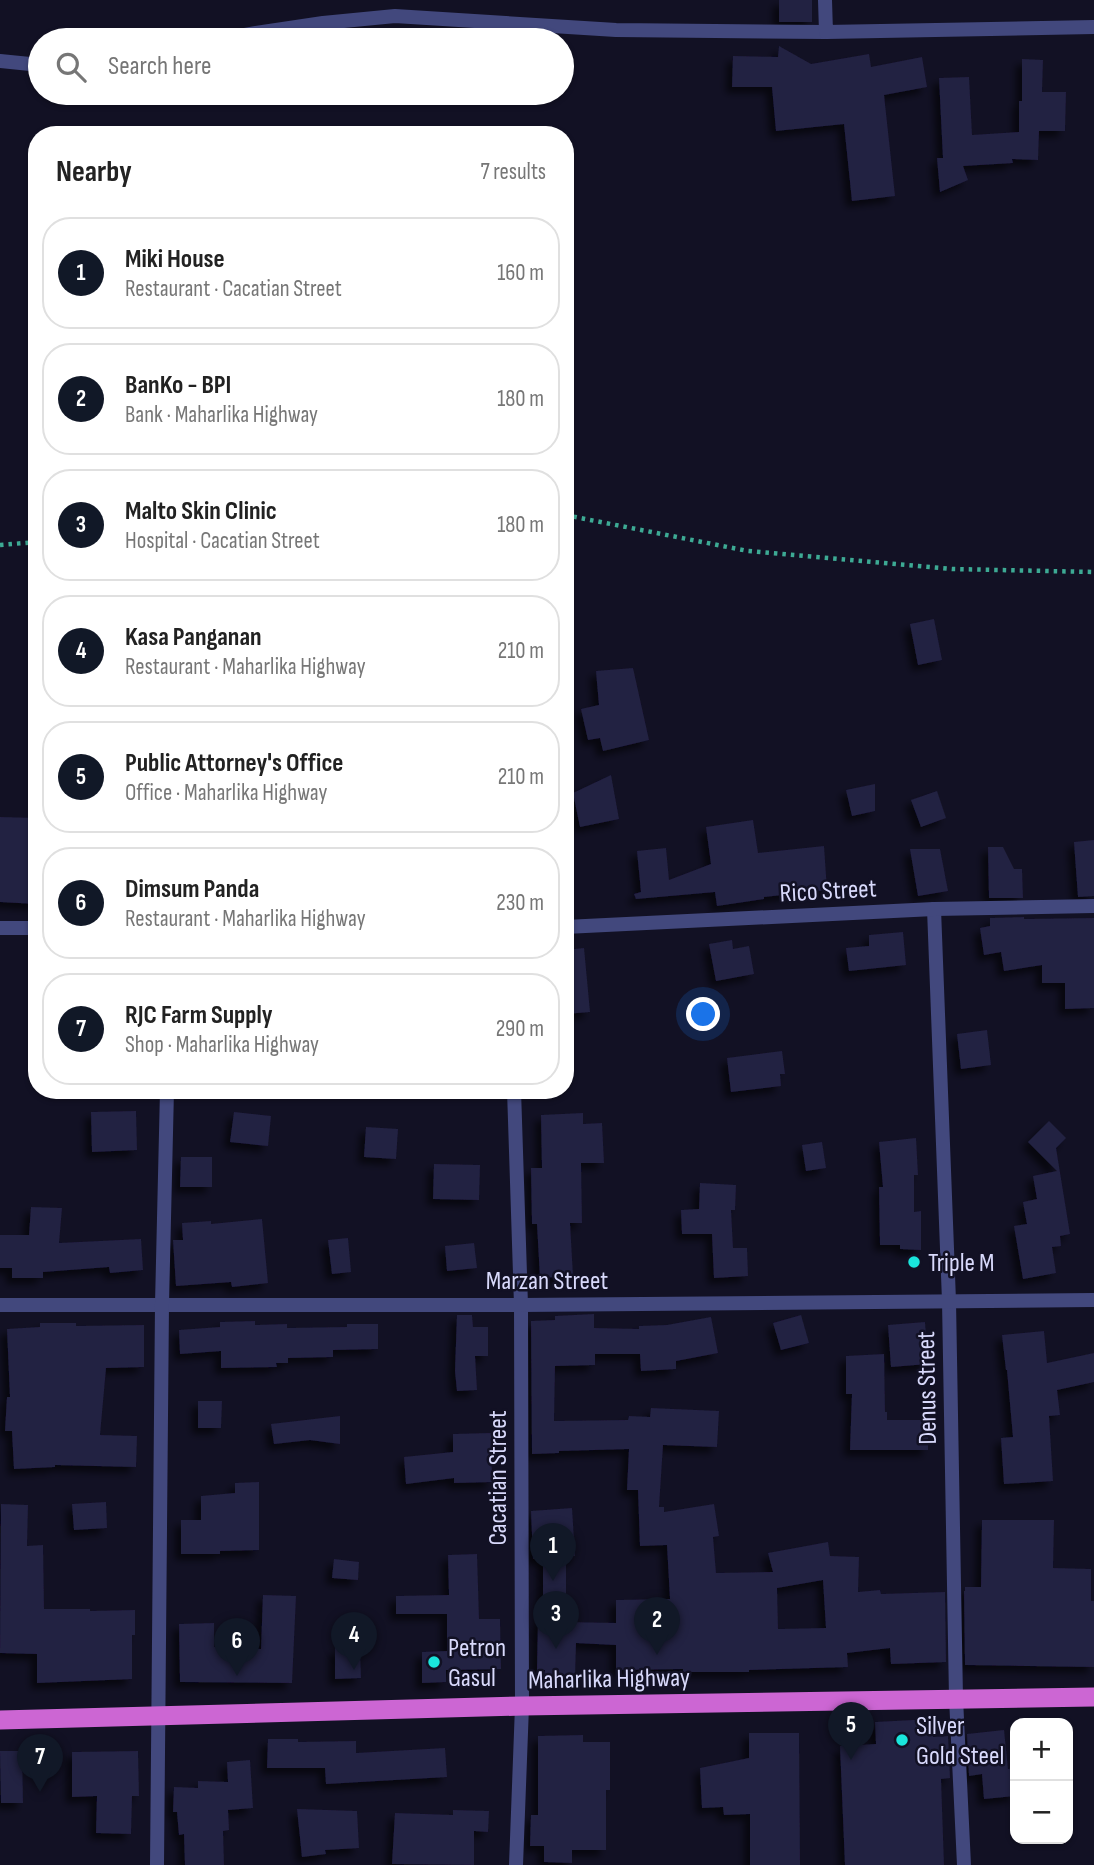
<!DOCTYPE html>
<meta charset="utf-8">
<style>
:root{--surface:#fff;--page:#f6f6f6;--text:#222;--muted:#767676;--line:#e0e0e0;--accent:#111827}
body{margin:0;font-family:"Sofia Sans Condensed",sans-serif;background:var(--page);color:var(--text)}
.controls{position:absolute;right:21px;bottom:21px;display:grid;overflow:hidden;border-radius:14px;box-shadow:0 2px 5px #0004}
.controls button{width:63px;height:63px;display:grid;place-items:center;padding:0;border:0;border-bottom:2px solid var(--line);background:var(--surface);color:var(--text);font:35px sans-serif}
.you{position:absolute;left:704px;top:1015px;width:24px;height:24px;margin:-18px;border:5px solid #fff;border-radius:50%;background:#1a73e8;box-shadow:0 0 0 10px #1a73e833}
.badge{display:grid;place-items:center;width:46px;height:46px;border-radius:50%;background:var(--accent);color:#fff;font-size:23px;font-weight:700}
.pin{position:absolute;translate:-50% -58px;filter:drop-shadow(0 2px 4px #0008)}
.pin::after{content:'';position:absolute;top:37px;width:24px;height:21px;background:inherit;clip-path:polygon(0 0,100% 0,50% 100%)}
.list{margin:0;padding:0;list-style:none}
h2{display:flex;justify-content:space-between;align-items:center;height:91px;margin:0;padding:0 28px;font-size:30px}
h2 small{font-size:23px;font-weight:400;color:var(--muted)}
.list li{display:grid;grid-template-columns:46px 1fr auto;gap:21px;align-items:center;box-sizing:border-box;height:112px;margin:0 14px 14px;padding:0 14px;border:2px solid var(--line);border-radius:28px}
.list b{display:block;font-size:26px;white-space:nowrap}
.list p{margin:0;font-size:23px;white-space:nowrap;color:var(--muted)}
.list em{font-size:23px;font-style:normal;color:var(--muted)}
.icon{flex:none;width:38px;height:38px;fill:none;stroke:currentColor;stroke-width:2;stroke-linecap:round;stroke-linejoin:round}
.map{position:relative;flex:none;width:1094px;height:1865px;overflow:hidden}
.search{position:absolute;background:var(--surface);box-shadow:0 2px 5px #0004;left:28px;top:28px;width:546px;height:77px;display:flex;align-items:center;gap:18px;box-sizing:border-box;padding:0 24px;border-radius:38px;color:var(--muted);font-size:26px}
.panel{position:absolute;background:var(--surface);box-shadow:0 2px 5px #0004;left:28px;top:126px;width:546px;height:973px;border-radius:28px}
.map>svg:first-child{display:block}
</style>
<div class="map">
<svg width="1094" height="1865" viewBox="0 0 1094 1865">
<defs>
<filter id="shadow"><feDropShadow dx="-6" dy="6" stdDeviation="3.5" flood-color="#0009"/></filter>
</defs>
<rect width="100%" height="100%" fill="#121124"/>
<g fill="#222042" fill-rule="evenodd" filter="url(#shadow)">
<rect x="779" y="0" width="33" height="22"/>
<path d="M 779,46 L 811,64 L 869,54 L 871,67 L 922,57 L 927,87 L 884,95 L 895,196 L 852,201 L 844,124 L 776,131 L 772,87 L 732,87 L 733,56 L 778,57 Z"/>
<path d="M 1022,59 L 1043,60 L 1042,92 L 1066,92 L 1065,131 L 1039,131 L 1038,160 L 1012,159 L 1013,163 L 963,166 L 968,180 L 940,192 L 937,158 L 943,158 L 939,78 L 969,77 L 972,135 L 1019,132 L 1019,101 L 1022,101 Z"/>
<path d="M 934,619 L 942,660 L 918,665 L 910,624 Z"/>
<path d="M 633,668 L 649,740 L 603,751 L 600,738 L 588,740 L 581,709 L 599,705 L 596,671 Z"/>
<path d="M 611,775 L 619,819 L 580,827 L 573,793 Z"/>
<path d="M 875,784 L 875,811 L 852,816 L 846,790 Z"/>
<path d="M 937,791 L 946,818 L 921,827 L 911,800 Z"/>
<path d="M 0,817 L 37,818 L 37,904 L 0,902 Z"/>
<path d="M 753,820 L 758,853 L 824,846 L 827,890 L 764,897 L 764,899 L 717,906 L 715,892 L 636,899 L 634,894 L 641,892 L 637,851 L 666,848 L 669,880 L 711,864 L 706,827 Z"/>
<path d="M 1094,840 L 1094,896 L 1078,897 L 1074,842 Z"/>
<path d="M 988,847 L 1003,847 L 1014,869 L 1022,869 L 1023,898 L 989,898 Z"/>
<path d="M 910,849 L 940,849 L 948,891 L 918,896 Z"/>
<path d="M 1024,917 L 1024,919 L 1094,918 L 1094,1008 L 1065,1009 L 1065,983 L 1042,983 L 1042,965 L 1004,971 L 1001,952 L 984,955 L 980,928 L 990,926 L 990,918 Z"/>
<path d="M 903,932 L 906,965 L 849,971 L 846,948 L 869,946 L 869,935 Z"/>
<path d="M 732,940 L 733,949 L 749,946 L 754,974 L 716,981 L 709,944 Z"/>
<path d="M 584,948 L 590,1012 L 565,1014 L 565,950 Z"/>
<path d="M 987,1030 L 991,1065 L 961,1069 L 957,1034 Z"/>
<path d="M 782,1051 L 785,1074 L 780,1074 L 781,1086 L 731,1092 L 727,1058 Z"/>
<path d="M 136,1111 L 137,1150 L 92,1152 L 91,1112 Z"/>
<path d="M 234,1112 L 271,1116 L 268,1146 L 230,1142 Z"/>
<path d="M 583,1113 L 583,1124 L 602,1123 L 604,1163 L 581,1163 L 582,1223 L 570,1223 L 573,1276 L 540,1278 L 537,1224 L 532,1224 L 531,1168 L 542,1168 L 541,1115 Z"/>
<path d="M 1049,1121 L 1066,1138 L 1056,1148 L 1070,1234 L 1060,1236 L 1061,1246 L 1052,1247 L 1056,1273 L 1023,1279 L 1014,1226 L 1027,1224 L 1023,1202 L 1037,1199 L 1033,1176 L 1057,1171 L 1028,1142 Z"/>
<path d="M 366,1127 L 398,1129 L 396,1159 L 364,1157 Z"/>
<path d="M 916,1138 L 918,1175 L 914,1175 L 914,1212 L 921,1211 L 921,1250 L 900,1249 L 900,1245 L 880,1245 L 879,1187 L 883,1187 L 879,1142 Z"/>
<path d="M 822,1142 L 826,1168 L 806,1171 L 802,1145 Z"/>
<path d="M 181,1157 L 212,1157 L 212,1187 L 180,1187 Z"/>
<path d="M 434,1164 L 480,1165 L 479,1200 L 433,1199 Z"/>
<path d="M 700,1183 L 736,1185 L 735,1210 L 731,1210 L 733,1248 L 747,1248 L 748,1276 L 714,1278 L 712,1234 L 682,1234 L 681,1210 L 699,1209 Z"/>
<path d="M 31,1207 L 62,1208 L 59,1243 L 141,1239 L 143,1270 L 110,1273 L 109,1267 L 43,1272 L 43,1278 L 12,1278 L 12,1268 L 0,1268 L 0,1235 L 29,1235 Z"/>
<path d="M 262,1219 L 268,1283 L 232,1287 L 231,1282 L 176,1286 L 173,1240 L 183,1240 L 182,1223 L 211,1221 L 211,1224 Z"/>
<path d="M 348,1238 L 351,1272 L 332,1274 L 328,1240 Z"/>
<path d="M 474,1243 L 477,1268 L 447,1271 L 445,1246 Z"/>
<path d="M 594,1314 L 594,1328 L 639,1329 L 639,1326 L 667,1325 L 711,1317 L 718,1353 L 676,1361 L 676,1369 L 641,1371 L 640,1354 L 595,1354 L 595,1365 L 555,1366 L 554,1421 L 628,1420 L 629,1416 L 650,1417 L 651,1408 L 719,1411 L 717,1447 L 663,1445 L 659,1507 L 664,1507 L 664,1512 L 714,1504 L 719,1536 L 713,1537 L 716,1573 L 773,1572 L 768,1553 L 828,1542 L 830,1556 L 859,1557 L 858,1592 L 880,1590 L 881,1594 L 945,1592 L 946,1662 L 891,1664 L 890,1648 L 847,1653 L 848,1667 L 749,1670 L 749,1672 L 683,1672 L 683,1669 L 616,1670 L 616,1645 L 576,1643 L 575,1677 L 544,1676 L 545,1670 L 537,1670 L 538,1621 L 543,1622 L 543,1558 L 533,1559 L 531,1511 L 572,1508 L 575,1556 L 566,1556 L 566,1622 L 616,1623 L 616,1600 L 670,1599 L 667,1545 L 640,1546 L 638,1490 L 627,1490 L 629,1449 L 559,1451 L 559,1453 L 532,1454 L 531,1321 L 555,1320 L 555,1316 ZM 823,1580 L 826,1628 L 778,1629 L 777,1588 Z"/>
<path d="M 457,1315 L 472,1315 L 473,1327 L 488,1327 L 488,1356 L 475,1356 L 477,1390 L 457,1391 L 455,1371 Z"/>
<path d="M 801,1315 L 809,1343 L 781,1350 L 773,1323 Z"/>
<path d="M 255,1321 L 255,1325 L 287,1324 L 287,1328 L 347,1327 L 347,1324 L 378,1324 L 378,1349 L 333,1350 L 333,1357 L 288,1358 L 288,1363 L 276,1363 L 277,1367 L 221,1368 L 221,1351 L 180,1354 L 179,1330 L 220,1327 L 220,1322 Z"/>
<path d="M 925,1322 L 928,1364 L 891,1367 L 888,1325 Z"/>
<path d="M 40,1323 L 76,1323 L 76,1326 L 144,1325 L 144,1367 L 106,1368 L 100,1435 L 137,1436 L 136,1467 L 55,1465 L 55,1467 L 14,1469 L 12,1431 L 5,1431 L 7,1397 L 10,1397 L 7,1329 L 40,1327 Z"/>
<path d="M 1044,1331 L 1047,1363 L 1094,1353 L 1094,1382 L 1057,1390 L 1060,1415 L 1049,1416 L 1053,1481 L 1004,1484 L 1001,1438 L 1013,1437 L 1007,1370 L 1006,1370 L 1002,1335 Z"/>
<path d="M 884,1354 L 885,1412 L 887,1412 L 887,1420 L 928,1420 L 928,1450 L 850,1450 L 852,1394 L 846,1394 L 846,1356 Z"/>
<path d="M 198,1401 L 222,1401 L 221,1428 L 198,1428 Z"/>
<path d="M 340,1416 L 340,1444 L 310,1440 L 274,1444 L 271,1424 Z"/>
<path d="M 491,1433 L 492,1482 L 454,1483 L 454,1478 L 406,1484 L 404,1457 L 453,1452 L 453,1434 Z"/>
<path d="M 259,1482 L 259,1550 L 220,1551 L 220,1554 L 181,1554 L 181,1520 L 201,1520 L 201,1496 L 235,1493 L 235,1483 Z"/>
<path d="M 106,1502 L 107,1528 L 74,1530 L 72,1504 Z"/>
<path d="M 1,1504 L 28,1505 L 27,1546 L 43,1545 L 44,1609 L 90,1609 L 90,1611 L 135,1610 L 135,1635 L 132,1635 L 132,1679 L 37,1683 L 37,1654 L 0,1653 Z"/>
<path d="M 982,1520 L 1054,1520 L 1053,1568 L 1091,1569 L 1091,1601 L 1094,1601 L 1094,1667 L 965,1665 L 964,1591 L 965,1591 L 965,1587 L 981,1587 Z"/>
<path d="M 477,1554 L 479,1619 L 500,1619 L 501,1669 L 446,1670 L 446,1682 L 422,1683 L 422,1652 L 447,1651 L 447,1614 L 396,1614 L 396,1596 L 449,1595 L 448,1555 Z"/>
<path d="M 334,1559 L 359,1562 L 358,1580 L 332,1578 Z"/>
<path d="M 263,1595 L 296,1596 L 292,1683 L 180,1682 L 179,1624 L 214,1623 L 214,1647 L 261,1649 Z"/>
<path d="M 335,1648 L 360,1648 L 361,1678 L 335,1679 Z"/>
<path d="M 932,1719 L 933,1737 L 948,1736 L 950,1778 L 941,1779 L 944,1865 L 845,1865 L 840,1746 L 876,1744 L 875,1722 Z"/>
<path d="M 1004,1730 L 1008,1769 L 1015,1768 L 1015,1796 L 984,1799 L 982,1774 L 969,1776 L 967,1734 Z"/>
<path d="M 749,1733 L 799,1733 L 800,1865 L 750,1865 L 750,1814 L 724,1815 L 723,1807 L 702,1808 L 700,1768 L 749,1758 Z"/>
<path d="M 583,1735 L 583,1742 L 610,1742 L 610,1790 L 606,1790 L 606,1850 L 572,1850 L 572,1863 L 544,1862 L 544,1846 L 530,1846 L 531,1815 L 538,1815 L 538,1736 Z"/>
<path d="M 268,1739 L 298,1739 L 298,1742 L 356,1741 L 356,1753 L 445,1748 L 447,1777 L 326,1784 L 325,1768 L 267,1768 Z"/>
<path d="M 0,1751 L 22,1751 L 23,1803 L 1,1803 Z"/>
<path d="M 138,1751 L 139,1796 L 132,1796 L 131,1834 L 96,1833 L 97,1796 L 72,1797 L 72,1752 Z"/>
<path d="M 250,1760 L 253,1808 L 228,1810 L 229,1830 L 223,1831 L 224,1865 L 185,1865 L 184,1834 L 179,1835 L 177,1812 L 173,1812 L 174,1787 L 198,1788 L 198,1781 L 228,1782 L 227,1762 Z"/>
<path d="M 297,1809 L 357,1811 L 359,1848 L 325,1850 L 326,1854 L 302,1857 Z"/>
<path d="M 453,1810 L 489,1811 L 488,1832 L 474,1831 L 474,1865 L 392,1864 L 395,1813 L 453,1815 Z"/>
</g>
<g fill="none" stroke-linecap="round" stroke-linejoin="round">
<g stroke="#3daa94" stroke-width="4.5" stroke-dasharray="3.5 5" stroke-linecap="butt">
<path d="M 565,515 L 748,551 L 953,569 L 1094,572"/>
<path d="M 0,545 L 37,542"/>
</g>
<g stroke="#42487d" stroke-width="14">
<path d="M 218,40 L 256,33 L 323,23 L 395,16 L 616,30 L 826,32"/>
<path d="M 0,61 L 40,65"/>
<path d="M 934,909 L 949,1301 L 956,1698 L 964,1865"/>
<path d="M 565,927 L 934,909 L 1094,906"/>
<path d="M 0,928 L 37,928"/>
<path d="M 514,1090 L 521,1305 L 522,1706 L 516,1865"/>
<path d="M 0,1305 L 521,1305 L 1094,1300"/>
<path d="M 157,1865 L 162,1304 L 167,1090"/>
</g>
<path stroke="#42487d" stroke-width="14" d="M 825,0 L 826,32 L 1094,27"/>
<path stroke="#cc66d3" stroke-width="19" d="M 0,1720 L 522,1706 L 1094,1697"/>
</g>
<g fill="#1ae5dc" stroke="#121124" stroke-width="2.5">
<circle cx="914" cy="1262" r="7"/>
<circle cx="434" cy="1662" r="7"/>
<circle cx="902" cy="1740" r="7"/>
</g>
<g text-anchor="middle" stroke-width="5" stroke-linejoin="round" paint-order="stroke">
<g font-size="26" fill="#d8d9fb" stroke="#121124">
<text transform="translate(828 890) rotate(-3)" y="9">Rico Street</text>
<text x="547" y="1289">Marzan Street</text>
<text transform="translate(926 1388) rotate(-91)" y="9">Denus Street</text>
<text transform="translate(497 1478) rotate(-90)" y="9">Cacatian Street</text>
<text transform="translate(609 1678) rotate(-1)" y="9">Maharlika Highway</text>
</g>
<g font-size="26" fill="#d8d9fb" stroke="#121124" text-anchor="start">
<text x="928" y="1271">Triple M</text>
<text x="448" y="1656">Petron<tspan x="448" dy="30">Gasul</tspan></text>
<text x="916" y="1734">Silver<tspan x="916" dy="30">Gold Steel</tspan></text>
</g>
</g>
</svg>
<div class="controls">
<button>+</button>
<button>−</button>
</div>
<div class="you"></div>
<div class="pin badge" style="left:553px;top:1581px">1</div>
<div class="pin badge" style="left:657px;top:1655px">2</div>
<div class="pin badge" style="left:556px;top:1649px">3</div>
<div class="pin badge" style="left:354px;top:1670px">4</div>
<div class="pin badge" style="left:851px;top:1760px">5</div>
<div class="pin badge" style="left:237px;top:1676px">6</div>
<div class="pin badge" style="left:40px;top:1792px">7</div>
<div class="search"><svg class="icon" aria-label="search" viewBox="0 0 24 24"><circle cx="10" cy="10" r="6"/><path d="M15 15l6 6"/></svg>Search here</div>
<section class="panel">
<h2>Nearby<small>7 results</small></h2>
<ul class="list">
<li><span class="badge">1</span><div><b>Miki House</b><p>Restaurant · Cacatian Street</p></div><em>160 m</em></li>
<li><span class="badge">2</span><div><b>BanKo - BPI</b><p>Bank · Maharlika Highway</p></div><em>180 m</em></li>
<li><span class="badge">3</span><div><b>Malto Skin Clinic</b><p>Hospital · Cacatian Street</p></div><em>180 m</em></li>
<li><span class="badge">4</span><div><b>Kasa Panganan</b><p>Restaurant · Maharlika Highway</p></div><em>210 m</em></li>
<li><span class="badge">5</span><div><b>Public Attorney's Office</b><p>Office · Maharlika Highway</p></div><em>210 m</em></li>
<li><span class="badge">6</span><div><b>Dimsum Panda</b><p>Restaurant · Maharlika Highway</p></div><em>230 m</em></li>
<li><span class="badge">7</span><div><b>RJC Farm Supply</b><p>Shop · Maharlika Highway</p></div><em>290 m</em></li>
</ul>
</section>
</div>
